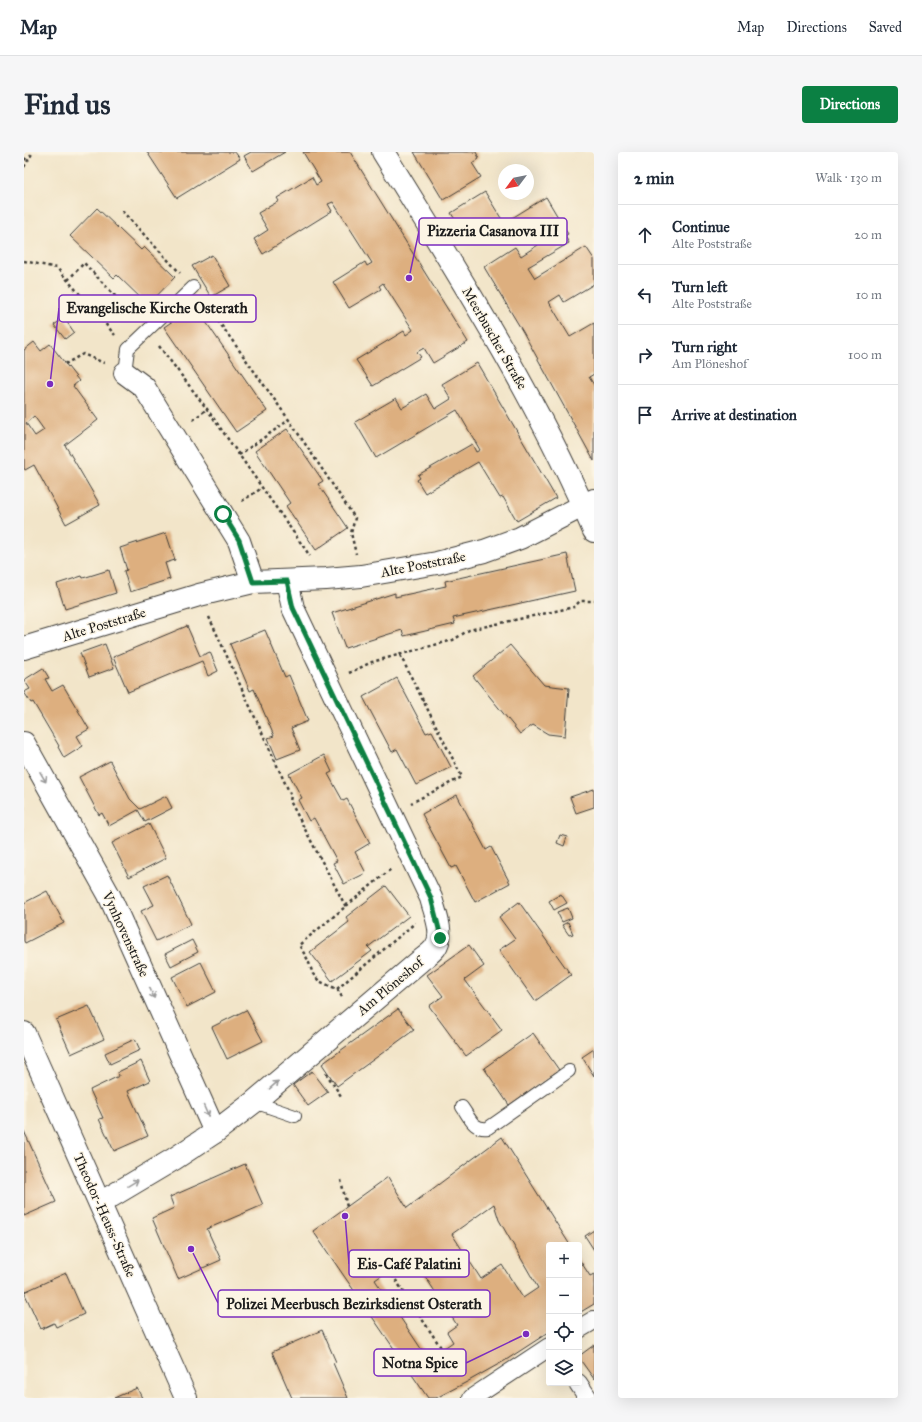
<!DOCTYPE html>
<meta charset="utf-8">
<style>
:root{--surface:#fff;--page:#f6f6f7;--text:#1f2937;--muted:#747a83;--line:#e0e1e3;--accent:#0b8043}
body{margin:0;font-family:"IM FELL Great Primer",serif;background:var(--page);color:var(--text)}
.controls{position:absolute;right:12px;bottom:12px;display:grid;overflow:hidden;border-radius:4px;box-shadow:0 4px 16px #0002}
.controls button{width:36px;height:36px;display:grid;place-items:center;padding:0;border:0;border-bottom:1px solid var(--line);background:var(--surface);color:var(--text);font:20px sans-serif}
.compass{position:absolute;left:474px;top:12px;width:36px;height:36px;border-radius:50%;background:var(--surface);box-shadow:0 4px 16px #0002;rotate:238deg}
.stop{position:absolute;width:12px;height:12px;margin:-9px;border:3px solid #0b8043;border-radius:50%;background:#fff}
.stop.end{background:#0b8043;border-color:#fff;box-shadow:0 1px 4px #0008}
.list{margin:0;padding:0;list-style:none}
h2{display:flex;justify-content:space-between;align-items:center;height:52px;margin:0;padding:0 16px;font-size:17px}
h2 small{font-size:13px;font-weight:400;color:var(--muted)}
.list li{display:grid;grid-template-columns:26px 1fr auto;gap:12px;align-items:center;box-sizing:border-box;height:60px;padding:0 16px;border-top:1px solid var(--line)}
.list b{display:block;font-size:15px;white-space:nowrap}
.list p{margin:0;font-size:13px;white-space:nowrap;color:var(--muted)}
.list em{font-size:13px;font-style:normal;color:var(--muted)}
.icon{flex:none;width:22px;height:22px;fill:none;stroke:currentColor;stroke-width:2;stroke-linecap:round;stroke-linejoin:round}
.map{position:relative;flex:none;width:570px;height:1246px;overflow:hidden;border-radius:4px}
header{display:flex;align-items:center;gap:24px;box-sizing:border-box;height:56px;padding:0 20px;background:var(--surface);border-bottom:1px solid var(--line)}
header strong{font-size:19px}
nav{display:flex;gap:22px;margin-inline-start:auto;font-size:14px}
.intro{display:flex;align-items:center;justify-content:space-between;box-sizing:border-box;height:96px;padding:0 24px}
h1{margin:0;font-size:28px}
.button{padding:10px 18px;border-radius:4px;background:var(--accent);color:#fff;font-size:14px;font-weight:700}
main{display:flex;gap:24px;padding:0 24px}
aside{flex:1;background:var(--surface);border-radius:4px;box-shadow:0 4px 16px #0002}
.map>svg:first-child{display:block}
</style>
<header>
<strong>Map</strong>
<nav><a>Map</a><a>Directions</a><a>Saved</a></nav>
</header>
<div class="intro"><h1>Find us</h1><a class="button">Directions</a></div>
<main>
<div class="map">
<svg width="570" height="1246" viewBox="0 0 570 1246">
<rect width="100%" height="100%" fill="#fcf5e5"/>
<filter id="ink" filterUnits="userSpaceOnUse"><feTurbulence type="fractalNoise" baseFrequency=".025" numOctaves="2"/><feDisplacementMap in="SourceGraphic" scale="8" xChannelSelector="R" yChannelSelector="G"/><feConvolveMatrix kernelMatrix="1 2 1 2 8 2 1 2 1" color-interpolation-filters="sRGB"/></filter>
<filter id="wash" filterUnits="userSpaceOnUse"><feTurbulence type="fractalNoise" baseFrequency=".012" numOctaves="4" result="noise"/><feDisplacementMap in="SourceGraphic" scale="16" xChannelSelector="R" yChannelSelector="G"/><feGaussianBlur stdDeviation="0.9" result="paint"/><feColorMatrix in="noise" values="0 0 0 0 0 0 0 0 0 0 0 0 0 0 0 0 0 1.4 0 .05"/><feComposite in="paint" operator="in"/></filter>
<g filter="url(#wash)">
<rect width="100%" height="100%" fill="#f2e5c9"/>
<g id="blocks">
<g fill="#ddaf7f" fill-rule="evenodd">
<path d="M 123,0 L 211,0 L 216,7 L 153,46 Z"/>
<path d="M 227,0 L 261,0 L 229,19 L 220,4 Z"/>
<path d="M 279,0 L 326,0 L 444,190 L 409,211 L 400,196 L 393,200 L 397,205 L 349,234 L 332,208 L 380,179 L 382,183 L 389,178 L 359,131 L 355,134 L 357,137 L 325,156 L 309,130 L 341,110 L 343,114 L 348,111 L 309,50 L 304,52 L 308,59 L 239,102 L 230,87 L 244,78 L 234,61 L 255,49 L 253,46 L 288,25 L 292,33 L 297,30 Z"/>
<path d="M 390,0 L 452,0 L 455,6 L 448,11 L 457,25 L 419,48 Z"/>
<path d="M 461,40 L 480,71 L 522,45 L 544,82 L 541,84 L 545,91 L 504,115 L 511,126 L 562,95 L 570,107 L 570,132 L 540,150 L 536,143 L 525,150 L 546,185 L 570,171 L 570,222 L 565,225 L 570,233 L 570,309 L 499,180 L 460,115 L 491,95 L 497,104 L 514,93 L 504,76 L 483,89 L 474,74 L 446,92 L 427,61 Z"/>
<path d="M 73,56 L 117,98 L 120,95 L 151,125 L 124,153 L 93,123 L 90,126 L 46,84 Z"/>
<path d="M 188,103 L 206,134 L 187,145 L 168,114 Z"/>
<path d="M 171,154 L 243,259 L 212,280 L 140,175 Z"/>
<path d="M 40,166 L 50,180 L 41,187 L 30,173 Z"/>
<path d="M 10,190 L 17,199 L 26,192 L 55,229 L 49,234 L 74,268 L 41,293 L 76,353 L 42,372 L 10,313 L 1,318 L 0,316 L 0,198 ZM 10,264 L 20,278 L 11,284 L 2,271 Z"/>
<path d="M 453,211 L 532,346 L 493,369 L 479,345 L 476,346 L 454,310 L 401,341 L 393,328 L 396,326 L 394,323 L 448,292 L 452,300 L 456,298 L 433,258 L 352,306 L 331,270 L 372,246 L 378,256 L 402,242 L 411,257 L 427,247 L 418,232 Z"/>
<path d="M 263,277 L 299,329 L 294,332 L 324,376 L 292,398 L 262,354 L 266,351 L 231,299 Z"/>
<path d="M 142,381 L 151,408 L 141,411 L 146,427 L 106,440 L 100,419 L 103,418 L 96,396 Z"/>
<path d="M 543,402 L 551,439 L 429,466 L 431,472 L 380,484 L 378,478 L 321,496 L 308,461 L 371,441 L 371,445 L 422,434 L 421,429 Z"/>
<path d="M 85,418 L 92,441 L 41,457 L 33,432 L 58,424 L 59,426 Z"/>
<path d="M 163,474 L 176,504 L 186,500 L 194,519 L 184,524 L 178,509 L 104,540 L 89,505 Z"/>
<path d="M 241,478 L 261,525 L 265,523 L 284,569 L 267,576 L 276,598 L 253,607 L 244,586 L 250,584 L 230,537 L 226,539 L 206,492 Z"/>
<path d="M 81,492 L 90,516 L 65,525 L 56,501 Z"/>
<path d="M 486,493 L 520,533 L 545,536 L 541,584 L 524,582 L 509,573 L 496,582 L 449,524 Z"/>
<path d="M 19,516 L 25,526 L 21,527 L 28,539 L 39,533 L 65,577 L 53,584 L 59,594 L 40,606 L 34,595 L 35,594 L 9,550 L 7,551 L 0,540 L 6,537 L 0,528 Z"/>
<path d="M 373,526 L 402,581 L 408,579 L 427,615 L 392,633 L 373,597 L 368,600 L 339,545 Z"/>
<path d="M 300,603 L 308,620 L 304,622 L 319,649 L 323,647 L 346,691 L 331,700 L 342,721 L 320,732 L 309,711 L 313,709 L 290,666 L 285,669 L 274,648 L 278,646 L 265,622 Z"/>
<path d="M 86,609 L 106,647 L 116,657 L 142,644 L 148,656 L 121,670 L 114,658 L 85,674 L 78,661 L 75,663 L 55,625 Z"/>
<path d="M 570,637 L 570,655 L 552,661 L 546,645 Z"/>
<path d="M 433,643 L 462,698 L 467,695 L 486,731 L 451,750 L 432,714 L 427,716 L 398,662 Z"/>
<path d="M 125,672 L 142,706 L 105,725 L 88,691 Z"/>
<path d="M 536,683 L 543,685 L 540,694 L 533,691 Z"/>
<path d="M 143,723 L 167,772 L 132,789 L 117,759 L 130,753 L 120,734 Z"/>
<path d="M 362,734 L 385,764 L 344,795 L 348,799 L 308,829 L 286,800 L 325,770 L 322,765 Z"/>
<path d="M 23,739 L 40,771 L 1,791 L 0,789 L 0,751 Z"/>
<path d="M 537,742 L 543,751 L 530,758 L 525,749 Z"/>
<path d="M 495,750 L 547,823 L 511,849 L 475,798 L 491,787 L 475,765 Z"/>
<path d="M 544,756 L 548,766 L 538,770 L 533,760 Z"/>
<path d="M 544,770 L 549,782 L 545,783 L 538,773 Z"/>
<path d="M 168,788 L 174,800 L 147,814 L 141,802 Z"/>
<path d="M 445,793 L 460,814 L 441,828 L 478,878 L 442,904 L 405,854 L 419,844 L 403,823 Z"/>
<path d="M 177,810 L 192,840 L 163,855 L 148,825 Z"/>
<path d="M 65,854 L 80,887 L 47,902 L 32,868 Z"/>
<path d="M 374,857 L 390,878 L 313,934 L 298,912 Z"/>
<path d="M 222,858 L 239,889 L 203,907 L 188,875 Z"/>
<path d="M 509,881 L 535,918 L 485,953 L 460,916 Z"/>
<path d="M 111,887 L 116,898 L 86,912 L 81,901 Z"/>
<path d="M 570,897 L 570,924 L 558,905 Z"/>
<path d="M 117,909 L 126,929 L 104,939 L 124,984 L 90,999 L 75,967 L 79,966 L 66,938 L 95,924 L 94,920 Z"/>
<path d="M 288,919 L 304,940 L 284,954 L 269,933 Z"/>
<path d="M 0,979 L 32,1050 L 0,1064 Z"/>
<path d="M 478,985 L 546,1093 L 525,1093 L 525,1180 L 482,1208 L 441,1231 L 412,1246 L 404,1246 L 289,1079 L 364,1025 L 383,1056 ZM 470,1052 L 475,1068 L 514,1136 L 499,1146 L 478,1113 L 457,1127 L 428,1082 ZM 387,1103 L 433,1173 L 423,1180 L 429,1190 L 404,1207 L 351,1128 Z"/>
<path d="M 221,1012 L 239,1053 L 183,1077 L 197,1108 L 154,1127 L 128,1066 L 150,1056 L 146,1045 Z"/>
<path d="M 570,1078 L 570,1098 L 561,1084 Z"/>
<path d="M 555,1107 L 566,1124 L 570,1122 L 570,1152 L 555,1161 Z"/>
<path d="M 42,1121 L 60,1162 L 32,1175 L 30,1171 L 17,1177 L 0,1140 Z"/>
<path d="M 298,1178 L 312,1210 L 309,1211 L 324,1246 L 268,1246 L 248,1200 Z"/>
<path d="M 570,1193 L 570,1227 L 555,1206 L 555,1204 Z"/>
<path d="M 113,1236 L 118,1246 L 90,1246 Z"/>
</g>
</g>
</g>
<g filter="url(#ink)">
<use href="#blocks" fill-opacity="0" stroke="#3c3a36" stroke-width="1"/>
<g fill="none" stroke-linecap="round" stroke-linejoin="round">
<g stroke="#3c3a36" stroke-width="14">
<g id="service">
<path d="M 101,221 L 104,197 L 169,135"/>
<path d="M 230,950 L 271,964"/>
<path d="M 438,955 C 446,966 449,978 464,976 L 545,919"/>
</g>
</g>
<g stroke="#3c3a36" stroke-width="20">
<g id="pedestrian">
<path d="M 555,1177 L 570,1168"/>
<path d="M 554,1231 L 564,1246"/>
<path d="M 448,1246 L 525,1195"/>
</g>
</g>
<g stroke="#3c3a36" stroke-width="24">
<g id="minor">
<path d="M 359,0 C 435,123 513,246 570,379"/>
<path d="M 101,221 L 120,235 L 215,389 L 229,430"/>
<path d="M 0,496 L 175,443 L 229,430 L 302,427 L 337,424 L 413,411 L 460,399 L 496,386 L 570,348"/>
<path d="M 0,591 L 85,743 L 191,980"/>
<path d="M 0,881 L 162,1246"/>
<path d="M 76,1051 L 150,1007 L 191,980 L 230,950 L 396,809 C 401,805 407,801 411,796 C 421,782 411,762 407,746 L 269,456 L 263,429"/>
</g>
</g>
<g stroke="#3c3a36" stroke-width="2.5" stroke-dasharray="3 3" stroke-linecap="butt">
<path d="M 0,6 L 4,9"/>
<path d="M 0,15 L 9,0"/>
<path d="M 98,59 L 156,121"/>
<path d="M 0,109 L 33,116 L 91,183"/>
<path d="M 44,128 L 60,111 L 111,165"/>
<path d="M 180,149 L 265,268 L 331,366 L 327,381 L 332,402"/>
<path d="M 135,194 L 183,257 L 286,404"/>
<path d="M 41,212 L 59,202 L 80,211"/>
<path d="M 169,268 L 183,257"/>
<path d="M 215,303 L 265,268"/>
<path d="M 218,349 L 238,336"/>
<path d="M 185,465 L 267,644 L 266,649 L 322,755"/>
<path d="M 376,503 L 438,625 L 387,651"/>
<path d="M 325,521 L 348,510 L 429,488 L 445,478 L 550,455 L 556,449 L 570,449"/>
<path d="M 313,837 L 391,771"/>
<path d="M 318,845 L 313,837 L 295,829 L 289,822 L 284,808 L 275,793 L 367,717"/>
<path d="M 302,921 L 317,944"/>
<path d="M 317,1028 L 323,1055"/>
<path d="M 365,1118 L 418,1197"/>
</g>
<use href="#service" stroke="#fff" stroke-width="12"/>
<use href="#pedestrian" stroke="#fff" stroke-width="18"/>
<use href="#minor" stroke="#fff" stroke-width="22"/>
</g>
<defs><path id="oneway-shaft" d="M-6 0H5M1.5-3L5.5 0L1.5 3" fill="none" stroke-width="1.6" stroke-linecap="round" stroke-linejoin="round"/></defs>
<g stroke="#999">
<use href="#oneway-shaft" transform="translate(19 625) rotate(60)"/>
<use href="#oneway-shaft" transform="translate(128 841) rotate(66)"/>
<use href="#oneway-shaft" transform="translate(250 933) rotate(-41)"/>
<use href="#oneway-shaft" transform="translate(182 959) rotate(66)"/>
<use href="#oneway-shaft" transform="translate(109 1031) rotate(-31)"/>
</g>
</g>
<g fill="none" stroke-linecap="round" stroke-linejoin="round" filter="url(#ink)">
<path stroke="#0b8043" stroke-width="5" d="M 199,362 L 215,388 L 229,430 L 263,429 L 269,456 L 407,746 L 415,777 L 416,786"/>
</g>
<g text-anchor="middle" stroke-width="3" stroke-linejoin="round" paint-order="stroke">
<g font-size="14" fill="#1c1c1c" stroke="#fcf5e5">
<text transform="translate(471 186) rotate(60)" y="5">Meerbuscher Straße</text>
<text transform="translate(399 412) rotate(-11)" y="5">Alte Poststraße</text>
<text transform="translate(80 472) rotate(-17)" y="5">Alte Poststraße</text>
<text transform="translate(102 782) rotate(65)" y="5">Vynhovenstraße</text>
<text transform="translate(366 834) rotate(-40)" y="5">Am Plöneshof</text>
<text transform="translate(81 1063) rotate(66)" y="5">Theodor-Heuss-Straße</text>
</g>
</g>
<path fill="none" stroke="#7b2cbf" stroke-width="1.5" d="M385 126L395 79M26 232L35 156M321 1064L325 1112M167 1097L194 1151M502 1182L442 1211"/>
<g fill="#7b2cbf" stroke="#fcf5e5" stroke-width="1.5">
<circle cx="385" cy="126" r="4"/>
<circle cx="26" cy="232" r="4"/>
<circle cx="321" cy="1064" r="4"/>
<circle cx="167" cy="1097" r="4"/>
<circle cx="502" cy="1182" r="4"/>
</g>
<g fill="#fcf5e5" stroke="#7b2cbf" stroke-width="1.5">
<rect x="395" y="66" width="148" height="27" rx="4"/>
<rect x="35" y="143" width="197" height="27" rx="4"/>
<rect x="325" y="1098" width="120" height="27" rx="4"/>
<rect x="194" y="1138" width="272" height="27" rx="4"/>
<rect x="350" y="1197" width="92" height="27" rx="4"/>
</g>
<g font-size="15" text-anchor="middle" font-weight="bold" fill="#1c1c1c">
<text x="469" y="84">Pizzeria Casanova III</text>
<text x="133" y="161">Evangelische Kirche Osterath</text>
<text x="385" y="1117">Eis-Café Palatini</text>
<text x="330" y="1157">Polizei Meerbusch Bezirksdienst Osterath</text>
<text x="396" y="1216">Notna Spice</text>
</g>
</svg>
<div class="controls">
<button>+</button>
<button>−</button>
<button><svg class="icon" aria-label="locate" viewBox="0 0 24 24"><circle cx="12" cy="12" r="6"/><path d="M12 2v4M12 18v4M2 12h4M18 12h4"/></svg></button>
<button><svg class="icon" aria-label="layers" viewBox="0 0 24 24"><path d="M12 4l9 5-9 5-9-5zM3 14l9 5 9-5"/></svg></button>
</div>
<svg class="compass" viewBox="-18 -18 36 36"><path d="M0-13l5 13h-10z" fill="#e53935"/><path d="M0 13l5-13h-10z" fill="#747a83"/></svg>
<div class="stop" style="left:199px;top:362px"></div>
<div class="stop end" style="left:416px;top:786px"></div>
</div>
<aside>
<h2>2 min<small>Walk · 130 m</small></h2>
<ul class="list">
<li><svg class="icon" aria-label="ahead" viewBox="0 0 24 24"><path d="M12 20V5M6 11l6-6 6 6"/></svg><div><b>Continue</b><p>Alte Poststraße</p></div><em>20 m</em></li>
<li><svg class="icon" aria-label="left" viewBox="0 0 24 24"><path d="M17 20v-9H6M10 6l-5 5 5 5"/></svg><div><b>Turn left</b><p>Alte Poststraße</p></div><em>10 m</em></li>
<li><svg class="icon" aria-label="right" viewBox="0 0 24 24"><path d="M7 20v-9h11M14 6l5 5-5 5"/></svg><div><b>Turn right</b><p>Am Plöneshof</p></div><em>100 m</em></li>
<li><svg class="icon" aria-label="arrive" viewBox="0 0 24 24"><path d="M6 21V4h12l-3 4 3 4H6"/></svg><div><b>Arrive at destination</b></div></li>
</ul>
</aside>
</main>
